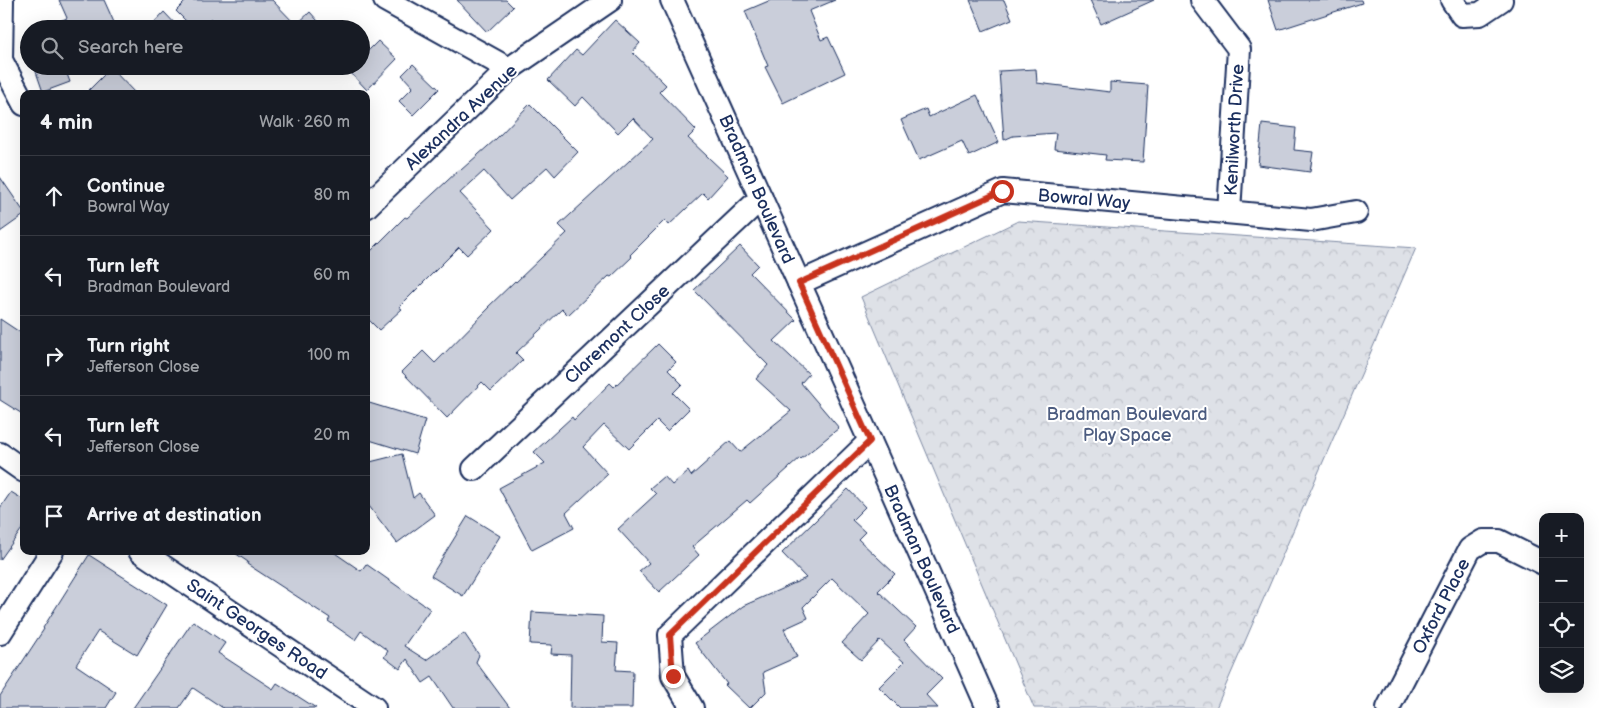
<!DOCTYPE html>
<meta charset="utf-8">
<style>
:root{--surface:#171b24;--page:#20242c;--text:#f1f3f6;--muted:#9ea1a6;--line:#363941}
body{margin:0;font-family:"Balsamiq Sans",sans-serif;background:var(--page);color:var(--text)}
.controls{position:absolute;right:15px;bottom:15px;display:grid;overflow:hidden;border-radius:10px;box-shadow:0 5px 20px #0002}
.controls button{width:45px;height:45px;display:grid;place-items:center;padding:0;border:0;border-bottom:1px solid var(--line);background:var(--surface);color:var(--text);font:25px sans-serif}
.stop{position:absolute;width:15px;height:15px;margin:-11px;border:4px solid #c8321e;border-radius:50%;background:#fff}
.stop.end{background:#c8321e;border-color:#fff;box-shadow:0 1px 5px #0008}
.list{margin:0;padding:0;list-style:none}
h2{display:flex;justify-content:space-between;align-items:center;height:65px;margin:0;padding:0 20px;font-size:21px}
h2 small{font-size:16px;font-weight:400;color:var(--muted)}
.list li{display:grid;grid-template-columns:32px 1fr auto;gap:15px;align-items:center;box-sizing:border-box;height:80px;padding:0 20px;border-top:1px solid var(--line)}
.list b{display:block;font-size:19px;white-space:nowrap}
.list p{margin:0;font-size:16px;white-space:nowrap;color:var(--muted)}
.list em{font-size:16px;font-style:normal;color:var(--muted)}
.icon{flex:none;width:28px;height:28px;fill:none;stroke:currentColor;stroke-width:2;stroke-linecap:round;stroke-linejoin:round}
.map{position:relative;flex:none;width:1599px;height:708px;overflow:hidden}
.search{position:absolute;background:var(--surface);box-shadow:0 5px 20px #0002;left:20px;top:20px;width:350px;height:55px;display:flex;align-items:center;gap:12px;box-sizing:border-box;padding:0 18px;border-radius:28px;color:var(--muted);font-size:19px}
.panel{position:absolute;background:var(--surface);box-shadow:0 5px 20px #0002;left:20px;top:90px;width:350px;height:465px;border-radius:10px}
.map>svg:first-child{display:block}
</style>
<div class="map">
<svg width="1599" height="708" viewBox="0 0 1599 708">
<defs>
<pattern id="park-crowns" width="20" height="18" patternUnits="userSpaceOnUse" patternTransform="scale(1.25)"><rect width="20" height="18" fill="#dee1e7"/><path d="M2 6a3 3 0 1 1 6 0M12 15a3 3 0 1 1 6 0" fill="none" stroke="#bec1c9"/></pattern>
</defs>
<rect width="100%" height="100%" fill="#fff"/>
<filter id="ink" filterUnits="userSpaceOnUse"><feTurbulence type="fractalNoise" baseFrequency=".02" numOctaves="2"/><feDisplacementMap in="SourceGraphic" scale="10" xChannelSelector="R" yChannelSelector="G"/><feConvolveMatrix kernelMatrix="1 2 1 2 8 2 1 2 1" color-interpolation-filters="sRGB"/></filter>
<g filter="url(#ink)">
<path fill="url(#park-crowns)" stroke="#7c88a2" d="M 1018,221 L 1416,248 L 1216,708 L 1034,708 L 861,297 Z"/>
<g fill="#caceda" stroke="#1b2f5e">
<path d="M 59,0 L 104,0 L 117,29 L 42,29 L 42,28 L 67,18 Z"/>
<path d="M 187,0 L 272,0 L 296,25 L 310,12 L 325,29 L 221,29 L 211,18 L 200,29 L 194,29 L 176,11 Z"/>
<path d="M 457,0 L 506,0 L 513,7 L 487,32 Z"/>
<path d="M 771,0 L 835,0 L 809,11 L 821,40 L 828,37 L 845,73 L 783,103 L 765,67 L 768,66 L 745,11 Z"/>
<path d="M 970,0 L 1004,0 L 1012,19 L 983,31 Z"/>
<path d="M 1090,0 L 1154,0 L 1101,24 Z"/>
<path d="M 1268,0 L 1361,0 L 1362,3 L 1278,30 Z"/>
<path d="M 164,12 L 180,29 L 148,29 Z"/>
<path d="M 615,20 L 640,43 L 632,52 L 666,85 L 659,92 L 696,130 L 688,138 L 728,176 L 708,198 L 703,193 L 669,225 L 665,220 L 630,255 L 632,257 L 611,277 L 609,276 L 568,315 L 562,309 L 516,353 L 523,360 L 491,391 L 482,382 L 447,418 L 402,372 L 423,351 L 435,363 L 489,308 L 488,307 L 515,281 L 516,282 L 567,233 L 559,225 L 653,139 L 633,118 L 618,133 L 583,97 L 575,106 L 548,80 L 576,50 L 582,55 Z"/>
<path d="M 378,41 L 397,59 L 367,90 L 349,71 L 354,66 L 361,66 L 361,58 Z"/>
<path d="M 413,64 L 439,89 L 413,115 L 399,101 L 413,87 L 402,75 Z"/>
<path d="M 34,66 L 64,66 L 70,82 L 43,92 Z"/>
<path d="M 111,68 L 136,94 L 85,94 Z"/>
<path d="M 1036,69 L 1037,83 L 1110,92 L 1110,82 L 1148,85 L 1143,162 L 1105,160 L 1106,155 L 1054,149 L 1056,133 L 1013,136 L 1004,140 L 999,71 Z"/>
<path d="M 977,95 L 999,142 L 969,156 L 962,141 L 919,160 L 901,120 L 926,109 L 929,117 Z"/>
<path d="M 530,104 L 578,152 L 555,176 L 547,167 L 510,200 L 484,171 L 460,193 L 494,229 L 467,255 L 459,247 L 399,307 L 402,309 L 379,330 L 366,317 L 366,256 L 405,217 L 407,218 L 460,169 L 461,170 L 496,139 Z"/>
<path d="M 1262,124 L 1296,128 L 1294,150 L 1313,152 L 1310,172 L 1258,165 Z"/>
<path d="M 0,177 L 24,212 L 24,215 L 0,232 Z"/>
<path d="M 740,246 L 758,265 L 750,273 L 796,320 L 774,341 L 809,374 L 801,383 L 839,428 L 801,459 L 800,458 L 750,503 L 747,500 L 692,547 L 699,555 L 659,592 L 639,571 L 649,563 L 618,529 L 656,494 L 650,488 L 664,476 L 672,485 L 688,471 L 691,476 L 730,441 L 740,452 L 791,411 L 756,379 L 768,365 L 694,290 Z"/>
<path d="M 0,319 L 24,335 L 24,415 L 0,400 Z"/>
<path d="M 658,344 L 676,362 L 668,370 L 682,384 L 673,393 L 689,409 L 667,431 L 657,421 L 629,449 L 604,425 L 583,447 L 608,474 L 566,513 L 574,528 L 532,550 L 499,488 L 545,463 L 534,452 L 572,417 L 574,420 L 610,383 L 614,387 Z"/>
<path d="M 366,402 L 425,420 L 415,454 L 366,439 Z"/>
<path d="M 402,454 L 413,498 L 419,493 L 435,515 L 397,543 L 366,502 L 366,463 Z"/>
<path d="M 848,489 L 865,507 L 852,520 L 865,532 L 858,539 L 895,574 L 878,591 L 916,627 L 904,640 L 942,679 L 926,695 L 938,708 L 900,708 L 879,687 L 904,662 L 880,640 L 861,660 L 842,643 L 869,614 L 832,578 L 803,607 L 808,618 L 784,629 L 797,657 L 763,672 L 766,692 L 750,708 L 749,708 L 725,685 L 727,684 L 695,643 L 743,606 L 806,578 L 782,553 Z"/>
<path d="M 11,492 L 24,500 L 24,526 L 0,560 L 0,508 Z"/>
<path d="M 468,516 L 500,536 L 463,596 L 431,576 Z"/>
<path d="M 232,551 L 332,551 L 361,571 L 366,564 L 430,609 L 404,646 L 426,660 L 464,633 L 479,655 L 476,662 L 510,708 L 453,708 L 432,677 L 423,683 L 407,659 L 400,669 L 384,657 L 388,651 L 361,631 L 355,640 L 328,621 L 330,618 L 247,564 L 248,562 Z"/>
<path d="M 89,555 L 167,605 L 137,655 L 98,631 L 76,665 L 116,692 L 106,708 L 0,708 L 0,696 L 44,629 L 43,628 Z"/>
<path d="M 532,612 L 603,616 L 602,642 L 618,643 L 616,670 L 633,671 L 632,708 L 570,708 L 571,655 L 551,654 L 552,645 L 530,644 Z"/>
<path d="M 193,621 L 225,643 L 218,653 L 273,689 L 277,683 L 316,708 L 223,708 L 193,688 L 179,708 L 133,708 Z"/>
</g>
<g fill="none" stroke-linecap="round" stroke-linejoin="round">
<g stroke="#1b2f5e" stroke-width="26">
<g id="minor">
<path d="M 2,0 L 1,60 L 24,104"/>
<path d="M 385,0 L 509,69"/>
<path d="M 672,0 L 874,450 L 988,708"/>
<path d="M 1202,0 L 1239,49 L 1229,212"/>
<path d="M 1452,0 L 1462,15 L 1480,14 L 1501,0"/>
<path d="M 366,207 L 509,69 L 610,0"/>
<path d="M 799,283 L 1003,191 L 1311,220 L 1356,212"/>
<path d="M 0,454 L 24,471"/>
<path d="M 474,469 L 761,198"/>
<path d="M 140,551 L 374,708"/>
<path d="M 0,633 L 52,551"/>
<path d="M 692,708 L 673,676 L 670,635 L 870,441"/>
<path d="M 1388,708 L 1470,549 L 1483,541 L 1499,541 L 1543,563"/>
</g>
</g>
<use href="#minor" stroke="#fff" stroke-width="22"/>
</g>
</g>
<g fill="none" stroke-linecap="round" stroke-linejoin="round" filter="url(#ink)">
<path stroke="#c8321e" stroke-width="6" d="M 673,676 L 670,635 L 870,441 L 799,283 L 1002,191"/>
</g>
<g text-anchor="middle" stroke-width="4" stroke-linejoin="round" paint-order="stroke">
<g font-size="18" fill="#1b2f5e" stroke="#fff">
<text transform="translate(461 117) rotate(-43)" y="6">Alexandra Avenue</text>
<text transform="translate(1234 130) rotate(-87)" y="6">Kenilworth Drive</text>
<text transform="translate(757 189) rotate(66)" y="6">Bradman Boulevard</text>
<text transform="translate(1084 199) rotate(5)" y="6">Bowral Way</text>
<text transform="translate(617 334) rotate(-43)" y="6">Claremont Close</text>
<text transform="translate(922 559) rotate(66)" y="6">Bradman Boulevard</text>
<text transform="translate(1441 606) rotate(-63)" y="6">Oxford Place</text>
<text transform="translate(257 629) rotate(34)" y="6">Saint Georges Road</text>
</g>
<g font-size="18" fill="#4c5c80" stroke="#fff">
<text x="1127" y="420">Bradman Boulevard<tspan x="1127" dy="21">Play Space</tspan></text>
</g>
</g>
</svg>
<div class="controls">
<button>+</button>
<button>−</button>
<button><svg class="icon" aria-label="locate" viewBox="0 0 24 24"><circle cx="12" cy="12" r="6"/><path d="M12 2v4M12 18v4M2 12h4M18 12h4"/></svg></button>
<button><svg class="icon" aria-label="layers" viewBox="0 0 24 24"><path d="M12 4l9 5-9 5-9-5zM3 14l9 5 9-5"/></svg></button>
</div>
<div class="stop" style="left:1002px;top:191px"></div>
<div class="stop end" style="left:673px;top:676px"></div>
<div class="search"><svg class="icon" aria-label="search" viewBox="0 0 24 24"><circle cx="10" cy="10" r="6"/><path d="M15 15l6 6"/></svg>Search here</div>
<section class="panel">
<h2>4 min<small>Walk · 260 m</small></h2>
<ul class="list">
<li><svg class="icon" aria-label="ahead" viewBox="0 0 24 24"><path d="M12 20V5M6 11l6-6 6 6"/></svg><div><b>Continue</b><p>Bowral Way</p></div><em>80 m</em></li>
<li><svg class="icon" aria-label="left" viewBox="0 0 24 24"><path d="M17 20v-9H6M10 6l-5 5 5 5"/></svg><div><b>Turn left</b><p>Bradman Boulevard</p></div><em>60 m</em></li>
<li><svg class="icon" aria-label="right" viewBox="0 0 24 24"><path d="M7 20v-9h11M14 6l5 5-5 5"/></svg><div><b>Turn right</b><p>Jefferson Close</p></div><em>100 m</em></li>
<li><svg class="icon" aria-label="left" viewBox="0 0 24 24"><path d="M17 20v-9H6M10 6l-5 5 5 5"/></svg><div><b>Turn left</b><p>Jefferson Close</p></div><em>20 m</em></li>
<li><svg class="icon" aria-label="arrive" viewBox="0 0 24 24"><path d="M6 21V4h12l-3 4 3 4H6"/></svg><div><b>Arrive at destination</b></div></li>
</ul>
</section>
</div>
